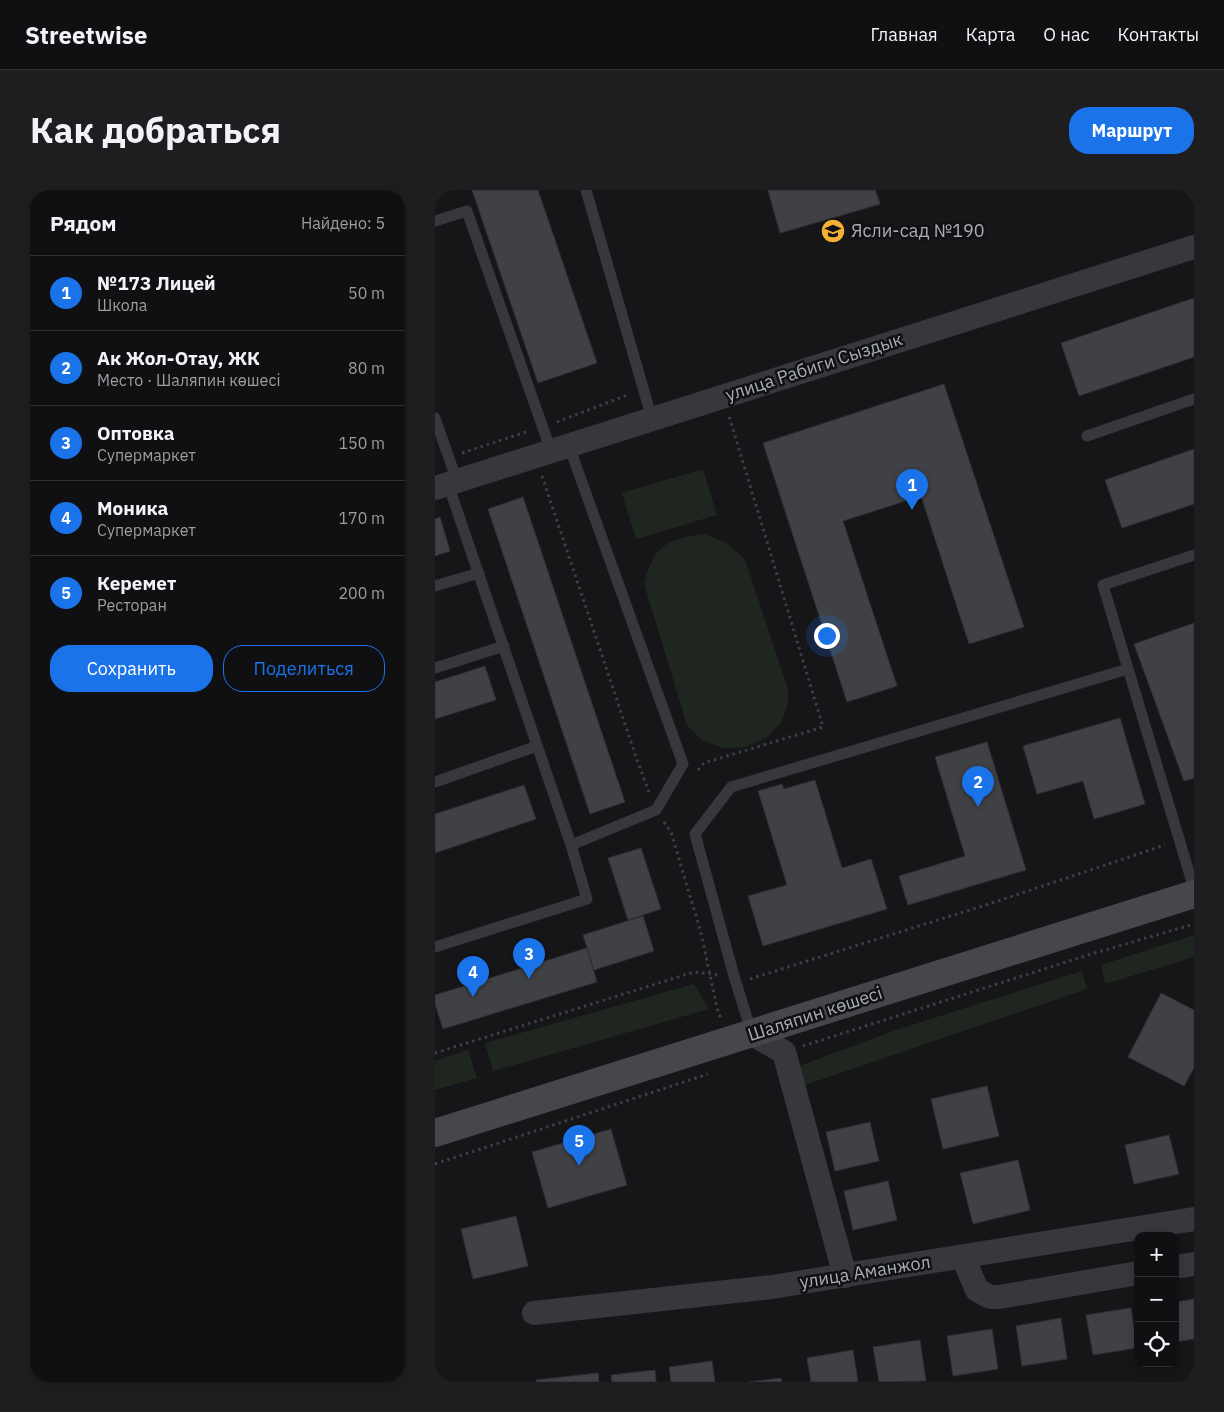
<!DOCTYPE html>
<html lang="ru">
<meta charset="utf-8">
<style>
:root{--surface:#101012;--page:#1e1e20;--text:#f1f3f6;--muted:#9c9d9f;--line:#303032;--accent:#1a73e8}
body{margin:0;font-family:"IBM Plex Sans",sans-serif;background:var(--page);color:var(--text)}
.controls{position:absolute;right:15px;bottom:15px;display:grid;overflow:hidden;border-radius:10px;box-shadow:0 2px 8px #0003}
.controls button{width:45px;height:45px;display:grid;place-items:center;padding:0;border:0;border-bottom:1px solid var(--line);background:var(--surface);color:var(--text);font:25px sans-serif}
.you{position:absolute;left:391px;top:445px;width:18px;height:18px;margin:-12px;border:4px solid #fff;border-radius:50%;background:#1a73e8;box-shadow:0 0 0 8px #1a73e833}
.badge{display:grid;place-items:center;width:32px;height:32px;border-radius:50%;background:var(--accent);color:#fff;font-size:16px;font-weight:700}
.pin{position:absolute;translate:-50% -41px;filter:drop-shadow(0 1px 2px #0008)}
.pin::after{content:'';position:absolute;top:26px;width:18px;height:15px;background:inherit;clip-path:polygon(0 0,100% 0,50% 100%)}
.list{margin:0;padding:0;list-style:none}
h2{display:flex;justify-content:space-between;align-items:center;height:65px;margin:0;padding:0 20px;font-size:21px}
h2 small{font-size:16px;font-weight:400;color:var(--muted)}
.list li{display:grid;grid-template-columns:32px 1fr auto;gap:15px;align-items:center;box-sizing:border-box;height:75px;padding:0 20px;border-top:1px solid var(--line)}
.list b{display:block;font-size:19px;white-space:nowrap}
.list p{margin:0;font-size:16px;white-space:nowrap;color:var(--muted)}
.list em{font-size:16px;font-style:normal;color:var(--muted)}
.actions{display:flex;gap:10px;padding:15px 20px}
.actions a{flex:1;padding:11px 0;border:1px solid var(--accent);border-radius:20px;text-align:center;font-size:18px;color:var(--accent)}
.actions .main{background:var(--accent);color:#fff}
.icon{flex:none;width:28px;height:28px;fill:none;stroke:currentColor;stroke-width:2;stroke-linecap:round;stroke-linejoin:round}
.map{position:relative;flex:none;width:759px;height:1192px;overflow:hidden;border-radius:20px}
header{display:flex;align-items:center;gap:30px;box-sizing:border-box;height:70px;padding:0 25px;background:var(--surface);border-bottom:1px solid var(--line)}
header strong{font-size:24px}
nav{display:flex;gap:28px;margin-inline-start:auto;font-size:18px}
.intro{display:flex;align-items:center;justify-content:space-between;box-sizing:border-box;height:120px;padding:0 30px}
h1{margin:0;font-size:35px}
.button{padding:12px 22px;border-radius:20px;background:var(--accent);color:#fff;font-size:18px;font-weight:700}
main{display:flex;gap:30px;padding:0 30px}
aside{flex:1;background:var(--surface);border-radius:20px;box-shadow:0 2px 8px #0003}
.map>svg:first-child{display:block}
</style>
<header>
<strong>Streetwise</strong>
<nav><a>Главная</a><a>Карта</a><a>О нас</a><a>Контакты</a></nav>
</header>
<div class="intro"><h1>Как добраться</h1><a class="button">Маршрут</a></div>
<main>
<aside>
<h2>Рядом<small>Найдено: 5</small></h2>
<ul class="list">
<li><span class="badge">1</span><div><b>№173 Лицей</b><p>Школа</p></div><em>50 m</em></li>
<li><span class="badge">2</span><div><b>Ак Жол-Отау, ЖК</b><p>Место · Шаляпин көшесі</p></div><em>80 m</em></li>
<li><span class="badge">3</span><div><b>Оптовка</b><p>Супермаркет</p></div><em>150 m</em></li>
<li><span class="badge">4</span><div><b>Моника</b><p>Супермаркет</p></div><em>170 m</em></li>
<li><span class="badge">5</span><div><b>Керемет</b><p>Ресторан</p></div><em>200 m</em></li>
</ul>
<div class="actions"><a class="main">Сохранить</a><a>Поделиться</a></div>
</aside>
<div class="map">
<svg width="759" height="1192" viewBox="0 0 759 1192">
<rect width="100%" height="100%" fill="#161618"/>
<g fill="#1e261f">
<path d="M 268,279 L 282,325 L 201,349 L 187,303 Z"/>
<path d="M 269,344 L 292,353 L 310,369 L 353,499 L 353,513 L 347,531 L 334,546 L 311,557 L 288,558 L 267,550 L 252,535 L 209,394 C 219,355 230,350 269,344 Z"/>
<path d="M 759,745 L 759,767 L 670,794 L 666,775 Z"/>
<path d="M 647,781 L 652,799 L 370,895 L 364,876 L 464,839 Z"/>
<path d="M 259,794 L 274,819 L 58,881 L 50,853 Z"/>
<path d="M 33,860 L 42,888 L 0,900 L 0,871 Z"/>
</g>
<g fill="#404145" stroke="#303034">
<path d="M 37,0 L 103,0 L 162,173 L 103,193 Z"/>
<path d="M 333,0 L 440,0 L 445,14 L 345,43 Z"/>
<path d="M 333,0 L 440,0 L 445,14 L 345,43 Z"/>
<path d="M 759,108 L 759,167 L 644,206 L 626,153 Z"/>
<path d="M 509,194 L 589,437 L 534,454 L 486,306 L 408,331 L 462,496 L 412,512 L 328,253 Z"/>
<path d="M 759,259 L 759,314 L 687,338 L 670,290 Z"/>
<path d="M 88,307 L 190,612 L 155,624 L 53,319 Z"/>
<path d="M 5,327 L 15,361 L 0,366 L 0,329 Z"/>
<path d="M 759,433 L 759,588 L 749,591 L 699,454 Z"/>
<path d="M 50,476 L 61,510 L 0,529 L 0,492 Z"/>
<path d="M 685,528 L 710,614 L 659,629 L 648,591 L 602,604 L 588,556 Z"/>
<path d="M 552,552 L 591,680 L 473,715 L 464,686 L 530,666 L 500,567 Z"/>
<path d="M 380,590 L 407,678 L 436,669 L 452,719 L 328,756 L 313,706 L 352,695 L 323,601 L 347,594 L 349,599 Z"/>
<path d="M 89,595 L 101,629 L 0,663 L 0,624 Z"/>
<path d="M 206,658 L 226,719 L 193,730 L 173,668 Z"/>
<path d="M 208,726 L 219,761 L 159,780 L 148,745 Z"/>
<path d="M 152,758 L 162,792 L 8,839 L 0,814 L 0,805 Z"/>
<path d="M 726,803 L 759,820 L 759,878 L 749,896 L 693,867 Z"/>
<path d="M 552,896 L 564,946 L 508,959 L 496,909 Z"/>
<path d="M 435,932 L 444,971 L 400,981 L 391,942 Z"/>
<path d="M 176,939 L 192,995 L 113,1018 L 97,962 Z"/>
<path d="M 734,945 L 744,984 L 699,994 L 690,955 Z"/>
<path d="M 583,970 L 595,1020 L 538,1034 L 525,983 Z"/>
<path d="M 453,991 L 462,1030 L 418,1040 L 409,1001 Z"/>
<path d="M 81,1026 L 93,1076 L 38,1089 L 26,1039 Z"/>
<path d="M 759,1109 L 759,1149 L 740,1152 L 740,1112 Z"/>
<path d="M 696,1118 L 702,1158 L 658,1165 L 651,1125 Z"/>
<path d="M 626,1128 L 632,1169 L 587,1176 L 581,1136 Z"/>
<path d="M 557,1139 L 563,1179 L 518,1186 L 512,1146 Z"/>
<path d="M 485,1150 L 491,1191 L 444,1192 L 438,1157 Z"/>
<path d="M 418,1160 L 423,1192 L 376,1192 L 372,1168 Z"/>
<path d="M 277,1171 L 280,1192 L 236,1192 L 234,1177 Z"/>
<path d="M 220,1180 L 221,1192 L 177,1192 L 176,1185 Z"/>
<path d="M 163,1183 L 164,1192 L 101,1192 L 101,1190 Z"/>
<path d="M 346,1188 L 347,1192 L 314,1192 Z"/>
</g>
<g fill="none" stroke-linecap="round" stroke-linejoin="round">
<g stroke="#3d3f44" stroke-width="3" stroke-dasharray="2.5 4" stroke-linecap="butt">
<path d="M 122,232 L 195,204"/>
<path d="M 27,263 L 94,241"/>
<path d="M 107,286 L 202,570 L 214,602"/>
<path d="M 263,580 L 269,573 L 388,537 L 294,226"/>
<path d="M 229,632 L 236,642 L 266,743 L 282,818 L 286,829"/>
<path d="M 315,789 L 554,714 L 730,655"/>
<path d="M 368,856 L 653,765 L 759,734"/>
<path d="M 0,863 L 259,782 L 284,785"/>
<path d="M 0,974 L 273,884"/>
</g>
<g stroke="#37383d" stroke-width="11">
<path d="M 151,0 L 217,229"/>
<path d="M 0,31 L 32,21 L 116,261"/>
<path d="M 0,228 L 22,291"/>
<path d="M 652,246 L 759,209"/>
<path d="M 13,294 L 136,655 L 221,620 L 248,574 L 134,256"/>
<path d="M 759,365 L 668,395 L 759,699"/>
<path d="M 0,396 L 44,383"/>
<path d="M 0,478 L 69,456"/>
<path d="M 0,592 L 102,556"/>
<path d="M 0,757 L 152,709 L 136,655"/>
<path d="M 317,844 L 299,786 L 260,644 L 296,597 L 693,479"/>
</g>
<g stroke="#37383d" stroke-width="24">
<path d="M 0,298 L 759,57"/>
<path d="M 317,844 L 349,862 L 410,1086"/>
<path d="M 528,1067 L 542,1100 L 555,1107 L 564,1107 L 703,1083"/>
<path d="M 740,1077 L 759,1074"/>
<path d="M 99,1123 L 337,1097 L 759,1029"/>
</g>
<path stroke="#45474d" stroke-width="28" d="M 0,943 L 759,704"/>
</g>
<defs>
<g id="school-disc" transform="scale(1.25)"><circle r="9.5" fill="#f2b134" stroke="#111113"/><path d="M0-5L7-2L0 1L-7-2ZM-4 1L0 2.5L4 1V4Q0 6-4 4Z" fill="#111"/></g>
</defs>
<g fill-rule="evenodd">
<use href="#school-disc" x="398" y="41"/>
</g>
<g text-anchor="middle" stroke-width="5" stroke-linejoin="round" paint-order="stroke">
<g font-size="18" fill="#a8adb8" stroke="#111113" text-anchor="start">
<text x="416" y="47">Ясли-сад №190</text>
</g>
<g font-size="18" fill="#a8adb8" stroke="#111113">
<text transform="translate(379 177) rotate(-18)" y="6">улица Рабиги Сыздык</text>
<text transform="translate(380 824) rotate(-18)" y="6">Шаляпин көшесі</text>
<text transform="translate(430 1082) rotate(-9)" y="6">улица Аманжол</text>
</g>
</g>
</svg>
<div class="controls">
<button>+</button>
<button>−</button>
<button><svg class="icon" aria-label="locate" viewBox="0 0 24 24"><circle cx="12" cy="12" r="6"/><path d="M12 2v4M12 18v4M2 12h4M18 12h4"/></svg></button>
</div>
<div class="you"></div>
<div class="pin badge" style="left:477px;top:320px">1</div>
<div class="pin badge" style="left:543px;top:617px">2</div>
<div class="pin badge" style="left:94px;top:789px">3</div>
<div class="pin badge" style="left:38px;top:807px">4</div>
<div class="pin badge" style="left:144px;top:976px">5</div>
</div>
</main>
